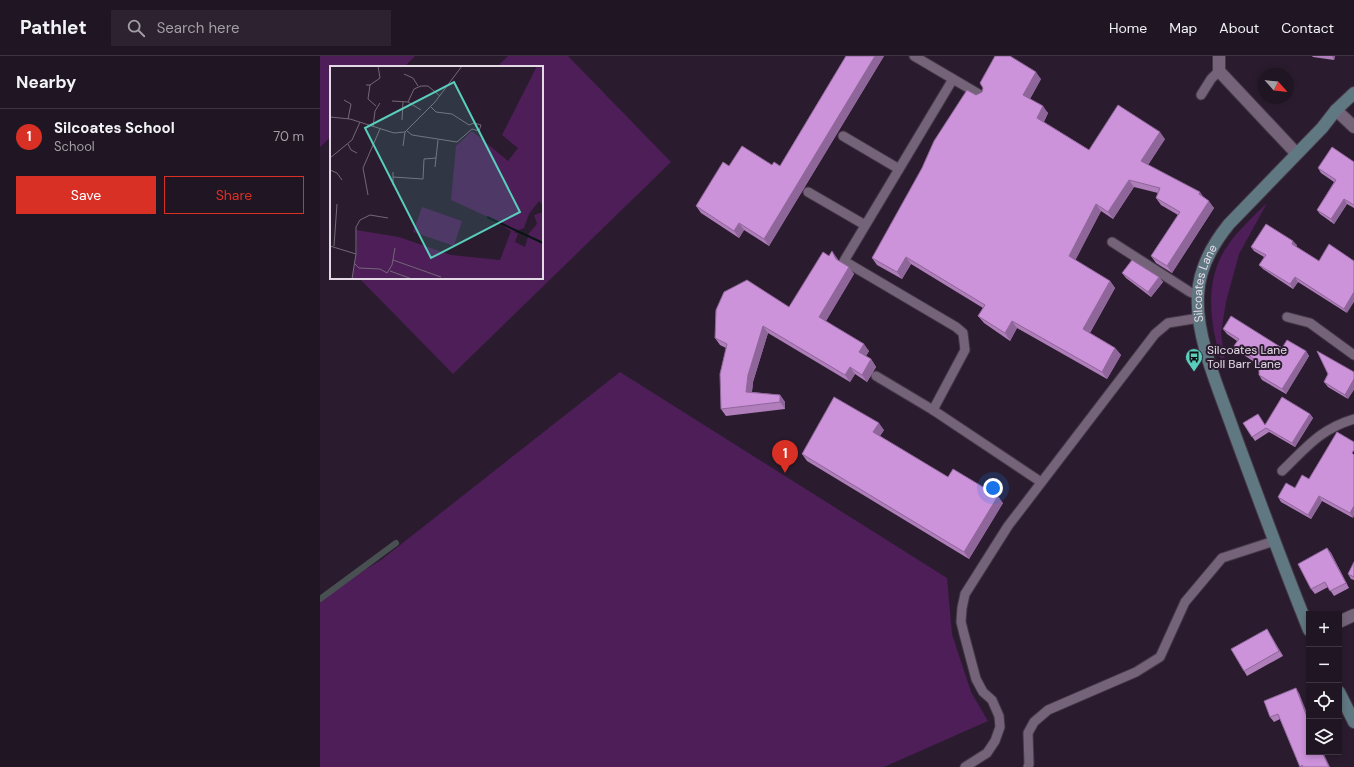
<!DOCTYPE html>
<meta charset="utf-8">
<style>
:root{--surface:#201522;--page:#2d222f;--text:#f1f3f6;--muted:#a29fa5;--line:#3d3440;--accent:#d93025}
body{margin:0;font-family:"DM Sans",sans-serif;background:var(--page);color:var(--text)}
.controls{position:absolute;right:12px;bottom:12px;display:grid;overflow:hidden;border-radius:0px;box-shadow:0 2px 6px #0003}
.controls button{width:36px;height:36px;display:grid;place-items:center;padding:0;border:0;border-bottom:1px solid var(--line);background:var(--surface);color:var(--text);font:20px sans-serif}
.compass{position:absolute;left:938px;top:12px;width:36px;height:36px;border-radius:50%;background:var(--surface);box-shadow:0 2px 6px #0003;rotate:117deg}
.you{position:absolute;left:673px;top:432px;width:14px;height:14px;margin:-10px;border:3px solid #fff;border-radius:50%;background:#1a73e8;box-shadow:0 0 0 6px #1a73e833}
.badge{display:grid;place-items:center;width:26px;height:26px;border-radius:50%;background:var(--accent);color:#fff;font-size:13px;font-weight:700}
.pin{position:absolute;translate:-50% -33px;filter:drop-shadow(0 1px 2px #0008)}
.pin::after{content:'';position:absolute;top:21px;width:14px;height:12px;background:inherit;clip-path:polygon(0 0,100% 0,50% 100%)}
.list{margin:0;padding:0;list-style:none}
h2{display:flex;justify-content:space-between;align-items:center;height:52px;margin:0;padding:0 16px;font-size:17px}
h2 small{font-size:13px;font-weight:400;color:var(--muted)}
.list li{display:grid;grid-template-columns:26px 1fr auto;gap:12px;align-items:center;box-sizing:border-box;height:56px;padding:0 16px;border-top:1px solid var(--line)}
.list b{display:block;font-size:15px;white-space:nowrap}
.list p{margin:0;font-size:13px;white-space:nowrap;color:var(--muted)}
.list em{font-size:13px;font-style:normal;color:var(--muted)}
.actions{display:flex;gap:8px;padding:12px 16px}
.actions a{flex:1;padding:9px 0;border:1px solid var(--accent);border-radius:0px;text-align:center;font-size:14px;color:var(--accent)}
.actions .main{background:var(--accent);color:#fff}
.icon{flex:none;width:22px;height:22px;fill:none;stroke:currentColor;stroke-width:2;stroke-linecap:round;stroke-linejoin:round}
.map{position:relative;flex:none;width:1034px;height:711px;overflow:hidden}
header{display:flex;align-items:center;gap:24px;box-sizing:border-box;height:56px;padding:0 20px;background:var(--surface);border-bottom:1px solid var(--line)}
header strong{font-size:19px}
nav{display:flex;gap:22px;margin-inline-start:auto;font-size:14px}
.search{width:280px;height:36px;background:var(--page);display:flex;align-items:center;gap:10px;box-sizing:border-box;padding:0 14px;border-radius:0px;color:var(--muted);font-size:15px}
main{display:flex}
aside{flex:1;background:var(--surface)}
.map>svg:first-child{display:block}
</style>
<header>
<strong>Pathlet</strong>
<div class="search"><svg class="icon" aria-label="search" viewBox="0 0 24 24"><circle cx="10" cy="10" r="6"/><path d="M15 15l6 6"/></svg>Search here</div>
<nav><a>Home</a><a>Map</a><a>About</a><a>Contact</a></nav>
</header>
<main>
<aside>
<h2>Nearby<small></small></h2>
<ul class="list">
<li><span class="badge">1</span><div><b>Silcoates School</b><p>School</p></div><em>70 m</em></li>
</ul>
<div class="actions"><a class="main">Save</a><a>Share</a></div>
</aside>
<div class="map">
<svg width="1034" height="711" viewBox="0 0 1034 711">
<rect width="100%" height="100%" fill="#2a1c2e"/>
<g fill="#4d1e57">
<path d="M 0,0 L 95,0 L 84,11 L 11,11 L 11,81 L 0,91 Z"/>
<path d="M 188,0 L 248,0 L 351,106 L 133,318 L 39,222 L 222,222 L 222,11 L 177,11 Z"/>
<path d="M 947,147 L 919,198 L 906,246 L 901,277 L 905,306 L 901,304 C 890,267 884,226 906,192 C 917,175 933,161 947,147 Z"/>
<path d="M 300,316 L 627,522 L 632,578 L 651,636 L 668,665 L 564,711 L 0,711 L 0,541 L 61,504 Z"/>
</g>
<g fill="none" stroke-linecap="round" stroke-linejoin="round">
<path stroke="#485052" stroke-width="6" d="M 0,543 L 76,487"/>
<g stroke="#453948" stroke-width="11">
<g id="lane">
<path d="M 594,0 L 662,40"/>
<path d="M 881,39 L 891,23 L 899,15"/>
<path d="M 523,80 L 579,113"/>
<path d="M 488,136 L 545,169"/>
<path d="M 792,186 L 870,236 L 878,239"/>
<path d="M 967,261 L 990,267 L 1034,299"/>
<path d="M 556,320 L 613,354 L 721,426"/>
<path d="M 613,354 L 645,294 L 643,277 L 636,271 L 524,205 L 633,23"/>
<path d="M 962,415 C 986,392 1000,373 1034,363"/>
<path d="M 645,711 L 667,697 L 675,685 L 680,671 L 679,660 L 672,644 L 663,636 L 656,623 L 644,578 L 641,566 L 642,552 L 645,538 L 688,470 L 835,278 L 848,267 L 879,262"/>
<path d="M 708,711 L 709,708 L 708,677 L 714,666 L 728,654 L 816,616 L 840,601 L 865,546 L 902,502 L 954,485"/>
</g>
</g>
<g stroke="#453948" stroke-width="14">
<g id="street">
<path d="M 899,0 L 899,15 L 976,97"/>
<path d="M 1016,54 L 1034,71"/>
<path d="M 1019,566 L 1034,559"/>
</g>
</g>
<g stroke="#453948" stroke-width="14">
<g id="secondary">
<path id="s1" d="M 989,574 C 963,510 939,444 915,379 C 901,338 875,282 878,239 C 879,212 892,189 909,168 L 1002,72 L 1016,54 L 1034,37"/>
<path d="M 1019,636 L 1034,666"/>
</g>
</g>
<use href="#lane" stroke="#756479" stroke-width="9"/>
<use href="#street" stroke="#756479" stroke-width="12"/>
<use href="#secondary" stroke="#607882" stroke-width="12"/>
</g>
<g fill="#af7ebb">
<path d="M 526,0 L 564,0 L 449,190 L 424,174 L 419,182 L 381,157 L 376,150 L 409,110 L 452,109 L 460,110 Z"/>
<path d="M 992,0 L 1015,0 L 1014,4 L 993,1 Z"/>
<path d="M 721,23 L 710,43 L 728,57 L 724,66 L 769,94 L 845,83 L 828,109 L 885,142 L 894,152 L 852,217 L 836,207 L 831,200 L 858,159 L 841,149 L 836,142 L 838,137 L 814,131 L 793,163 L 781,155 L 755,204 L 790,225 L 795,232 L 770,277 L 795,292 L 801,299 L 787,323 L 697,272 L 690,285 L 664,267 L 658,260 L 663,252 L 591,208 L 582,223 L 557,209 L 552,202 L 656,39 Z"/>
<path d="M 1034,106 L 1034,152 L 1027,148 L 1014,168 L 1000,158 L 997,154 L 1014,126 L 1001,117 L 998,112 Z"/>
<path d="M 977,189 L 976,191 L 999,205 L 1027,257 L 978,226 L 973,233 L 943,213 L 939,209 L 944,201 L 934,195 L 931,191 Z"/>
<path d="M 509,200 L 517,202 L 518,204 L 534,218 L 506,265 L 549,295 L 546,300 L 551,303 L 556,311 L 547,326 L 535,318 L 530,326 L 448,277 L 433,326 L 432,336 L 460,339 L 465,346 L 465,353 L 406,360 L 401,353 L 406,292 L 400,289 L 395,282 L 469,251 Z"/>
<path d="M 802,217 L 839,221 L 843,226 L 831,241 L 806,222 Z"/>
<path d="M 903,273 L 962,292 L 986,295 L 989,300 L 966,338 L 942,324 L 939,319 L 940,310 L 918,295 L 914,290 L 917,285 L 907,278 Z"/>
<path d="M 997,295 L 1028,343 L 1008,331 L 1004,326 L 1008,318 Z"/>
<path d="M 990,358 L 993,362 L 975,391 L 949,376 L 935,385 L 923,367 L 945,369 Z"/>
<path d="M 564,374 L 560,380 L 628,421 L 683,447 L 649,503 L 487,405 L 482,398 Z"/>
<path d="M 1017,376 L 1033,462 L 1002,445 L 991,463 L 961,446 L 958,441 L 989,423 Z"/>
<path d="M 1007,492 L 1011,497 L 1029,532 L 1014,540 L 1008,531 L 995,538 L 991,533 Z"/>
<path d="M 1034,506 L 1034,524 L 1031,523 L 1028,518 Z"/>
<path d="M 947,573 L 963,600 L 927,620 L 924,615 Z"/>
<path d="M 979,637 L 989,696 L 1010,711 L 980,711 L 960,663 L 954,666 L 950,661 Z"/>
</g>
<g fill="#8f6699">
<path d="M 555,0 L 564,0 L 449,190 L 444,183 Z"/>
<path d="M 1012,0 L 1015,0 L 1014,4 Z"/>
<path d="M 716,16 L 721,23 L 708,46 L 703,39 Z"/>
<path d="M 723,50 L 728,57 L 722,69 L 717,62 Z"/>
<path d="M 840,76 L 845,83 L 826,112 L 821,105 Z"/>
<path d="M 809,124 L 814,131 L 793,163 L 788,156 Z"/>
<path d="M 880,136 L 885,143 L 879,138 Z"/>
<path d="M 1024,143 L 1027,148 L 1014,168 L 1011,163 Z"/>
<path d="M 889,145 L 894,152 L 852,217 L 847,210 Z"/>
<path d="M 776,148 L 781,155 L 754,207 L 749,200 Z"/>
<path d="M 419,167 L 424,174 L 419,182 L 414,175 Z"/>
<path d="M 973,185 L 977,189 L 975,192 L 972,188 Z"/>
<path d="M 512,195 L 517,202 L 521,210 L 516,203 Z"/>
<path d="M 586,201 L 591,208 L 582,223 L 577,216 Z"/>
<path d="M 529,211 L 534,218 L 504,268 L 499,261 Z"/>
<path d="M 839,221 L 843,226 L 831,241 L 828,236 Z"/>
<path d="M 975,221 L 978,226 L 973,233 L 970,228 Z"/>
<path d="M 790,225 L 795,232 L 768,280 L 763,273 Z"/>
<path d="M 1034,236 L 1034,246 L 1027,257 L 1024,253 Z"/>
<path d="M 692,265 L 697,272 L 690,285 L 685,277 Z"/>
<path d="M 443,270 L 448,277 L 433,326 L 431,343 L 426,336 L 428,319 Z"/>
<path d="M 544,288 L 549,295 L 544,303 L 539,296 Z"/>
<path d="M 795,292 L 801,299 L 787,323 L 782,316 Z"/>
<path d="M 986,295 L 989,300 L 966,338 L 962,333 Z"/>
<path d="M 551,303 L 556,311 L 547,326 L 542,319 Z"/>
<path d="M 530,311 L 535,318 L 530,326 L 525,319 Z"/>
<path d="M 1034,323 L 1034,334 L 1028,343 L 1025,339 Z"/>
<path d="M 460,339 L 465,346 L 465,353 L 460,346 Z"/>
<path d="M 990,358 L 993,362 L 975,391 L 972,387 Z"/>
<path d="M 559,367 L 564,374 L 558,383 L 553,376 Z"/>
<path d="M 678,440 L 683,447 L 649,503 L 644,496 Z"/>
<path d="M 999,440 L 1002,445 L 991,463 L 988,459 Z"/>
<path d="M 1034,450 L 1034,460 L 1033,462 L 1030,457 Z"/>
<path d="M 1007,492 L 1011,497 L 1029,532 L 1026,527 Z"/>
<path d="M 947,573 L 950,578 L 963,600 L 959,595 Z"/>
<path d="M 976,632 L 979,637 L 989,662 L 989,666 Z"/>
<path d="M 1002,696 L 1003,696 L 1010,711 L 1009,711 Z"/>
</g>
<g fill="#cc92da" stroke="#8f6699">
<path d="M 526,0 L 555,0 L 444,183 L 419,167 L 414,175 L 376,150 L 403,106 L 409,110 L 422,90 L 452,109 L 454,106 L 460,110 Z"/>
<path d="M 675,0 L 690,0 L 716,16 L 703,39 L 723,50 L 717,62 L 769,94 L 798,49 L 840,76 L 821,105 L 880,136 L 879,138 L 889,145 L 847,210 L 831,200 L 860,156 L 836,142 L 840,132 L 809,124 L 788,156 L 776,148 L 749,200 L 790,225 L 763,273 L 795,292 L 782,316 L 692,265 L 685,277 L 658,260 L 665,249 L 586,201 L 577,216 L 552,202 L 602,112 L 614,85 L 647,34 L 656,39 L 662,36 L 663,32 L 660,27 Z"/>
<path d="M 1012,91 L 1034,106 L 1034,149 L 1024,143 L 1011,163 L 997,154 L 1016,124 L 998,112 Z"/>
<path d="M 946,168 L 973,185 L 972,188 L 999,205 L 1009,188 L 1034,205 L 1034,236 L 1024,253 L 975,221 L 970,228 L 939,209 L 946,199 L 931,191 Z"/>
<path d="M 512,195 L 516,203 L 529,211 L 499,261 L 544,288 L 539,296 L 551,303 L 542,319 L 530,311 L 525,319 L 443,270 L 428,319 L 426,336 L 460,339 L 460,346 L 401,353 L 400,318 L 407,288 L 395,282 L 396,254 L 404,236 L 427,224 L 469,251 L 503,196 L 509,200 Z"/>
<path d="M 812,204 L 839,221 L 828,236 L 802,217 Z"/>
<path d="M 911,260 L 962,292 L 967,284 L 986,295 L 962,333 L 939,319 L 939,313 L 942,308 L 914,290 L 919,283 L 903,273 Z"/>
<path d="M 997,295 L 1034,316 L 1034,323 L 1025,339 L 1004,326 L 1008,318 Z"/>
<path d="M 514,341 L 559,367 L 553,376 L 628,421 L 633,413 L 678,440 L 644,496 L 482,398 Z"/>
<path d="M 962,341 L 990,358 L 972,387 L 946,372 L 932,381 L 923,367 L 938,358 L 945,369 Z"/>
<path d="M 1017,376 L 1034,386 L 1034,394 L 1032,397 L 1034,399 L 1034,450 L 1030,457 L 999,440 L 988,459 L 958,441 L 966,427 L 975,432 L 982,419 L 989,423 Z"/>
<path d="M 1007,492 L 1026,527 L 1010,535 L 1005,526 L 991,533 L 978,508 Z"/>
<path d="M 1034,506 L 1034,521 L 1028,518 Z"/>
<path d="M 947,573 L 959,595 L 924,615 L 911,593 Z"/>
<path d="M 976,632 L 989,666 L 989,696 L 1002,696 L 1009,711 L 983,711 L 982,709 L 980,711 L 958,658 L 950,661 L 944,645 Z"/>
</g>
<defs>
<g id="bus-pin" transform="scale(0.9)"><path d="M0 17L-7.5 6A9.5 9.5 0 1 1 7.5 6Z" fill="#5acebd" stroke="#2a1c2e"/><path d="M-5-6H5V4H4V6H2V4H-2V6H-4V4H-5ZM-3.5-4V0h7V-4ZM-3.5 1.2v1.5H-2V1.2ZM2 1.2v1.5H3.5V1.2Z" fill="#111"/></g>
</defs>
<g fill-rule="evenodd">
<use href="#bus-pin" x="874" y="301"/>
</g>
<g text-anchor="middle" stroke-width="4" stroke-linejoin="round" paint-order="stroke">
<g font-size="12" fill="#e4dae6" stroke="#2a1c2e">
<text dy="4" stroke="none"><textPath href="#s1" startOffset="367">Silcoates Lane</textPath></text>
</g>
<g font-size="12" fill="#e4dae6" stroke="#2a1c2e" text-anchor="start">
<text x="887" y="298">Silcoates Lane<tspan x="887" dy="14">Toll Barr Lane</tspan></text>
</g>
</g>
<g transform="translate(10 10)">
<rect width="213" height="213" fill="#2a1c2e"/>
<path d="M 207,0 L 213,0 L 213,140 L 209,135 L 199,148 L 194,162 L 184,166 L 188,168 L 185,176 L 195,181 L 199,167 L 207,158 L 204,149 L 213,146 L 213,213 L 22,213 L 27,181 L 26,164 L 69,171 L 121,189 L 170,194 L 181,165 L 160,152 L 121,134 L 126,80 L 142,65 L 178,95 L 188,82 L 172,69 ZM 92,141 L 132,155 L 124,180 L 83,166 Z" fill="#4d1e57"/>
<path fill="none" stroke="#051512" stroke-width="2" d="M 157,151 L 213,177"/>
<path fill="none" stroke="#746878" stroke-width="1" d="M 74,8 L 83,12 L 88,20M 36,19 L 40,19 L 50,12 L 48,0M 40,19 L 38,33 L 46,40M 14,34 L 21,38 L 18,53M 62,35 L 78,36 L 91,44M 78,36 L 84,23 L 91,20 L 98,20 L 110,30M 0,51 L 20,53 L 64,67 L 75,66 L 105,36 L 132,0M 72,54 L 73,36M 43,61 L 45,45 L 50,37M 77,65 L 82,69 L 127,76 L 142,63 L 149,65 L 151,59 L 144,57 L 139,59 L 122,48 L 106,46 L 101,41M 18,78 L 21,84 L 27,87M 73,80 L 75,66M 0,92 L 22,74 L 30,56M 105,101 L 108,74M 0,104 L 7,107 L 12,114M 63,111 L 93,113 L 94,93 L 106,92M 63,119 L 63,106M 38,129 L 33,102 L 50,63M 0,180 L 26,188 L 22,213M 4,180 L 7,138M 26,188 L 26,161 L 30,154 L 40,149 L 58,152M 63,194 L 111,211M 25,198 L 29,202 L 50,203 L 57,207 L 62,199 L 65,182M 60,205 L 82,213"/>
<path fill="#5acebd" fill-opacity="0.15" stroke="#5acebd" stroke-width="2" d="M 124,16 L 190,146 L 101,192 L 35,62 Z"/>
<rect width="213" height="213" fill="none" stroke="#e4dae6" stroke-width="2"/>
</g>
</svg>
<div class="controls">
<button>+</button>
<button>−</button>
<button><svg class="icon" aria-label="locate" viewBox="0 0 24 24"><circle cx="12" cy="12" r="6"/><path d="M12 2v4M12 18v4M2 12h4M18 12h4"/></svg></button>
<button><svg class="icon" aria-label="layers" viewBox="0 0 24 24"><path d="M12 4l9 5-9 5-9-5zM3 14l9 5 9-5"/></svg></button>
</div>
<svg class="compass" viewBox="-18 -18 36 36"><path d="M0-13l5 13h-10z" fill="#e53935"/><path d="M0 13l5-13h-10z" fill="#a29fa5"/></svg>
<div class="you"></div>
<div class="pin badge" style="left:465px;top:417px">1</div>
</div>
</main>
